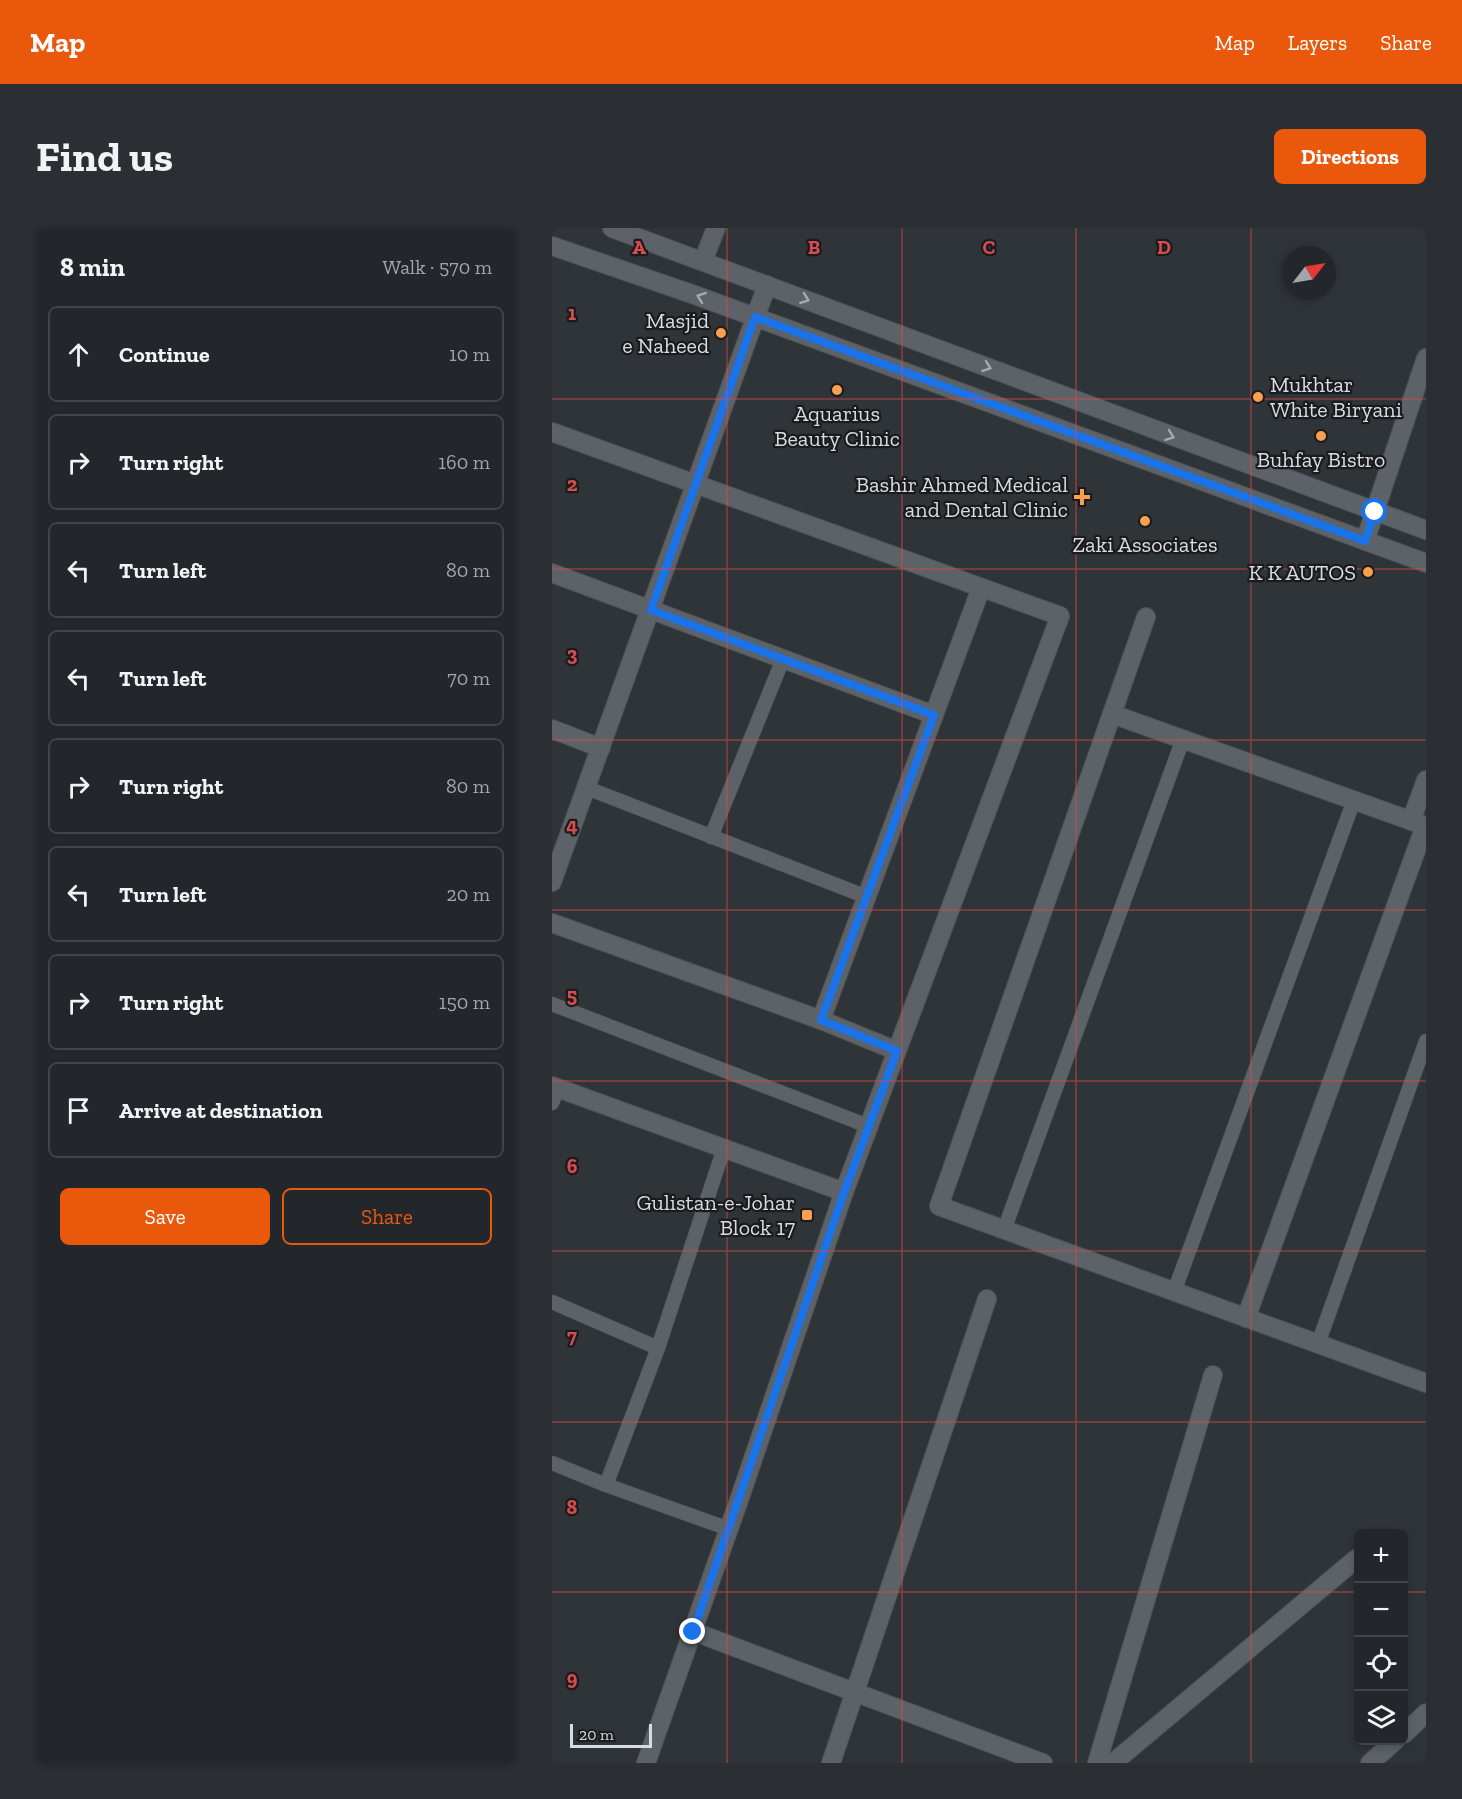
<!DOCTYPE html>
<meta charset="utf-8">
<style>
:root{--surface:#23272b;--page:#2b2f33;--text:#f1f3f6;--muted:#a3a5a9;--line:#404447;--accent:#ea580c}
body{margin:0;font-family:"Zilla Slab",serif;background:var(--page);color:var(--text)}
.controls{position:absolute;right:18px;bottom:18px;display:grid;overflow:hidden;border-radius:9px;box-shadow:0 3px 9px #0003}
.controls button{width:54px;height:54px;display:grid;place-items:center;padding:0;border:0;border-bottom:2px solid var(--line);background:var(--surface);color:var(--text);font:30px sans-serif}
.compass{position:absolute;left:730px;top:18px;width:54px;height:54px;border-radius:50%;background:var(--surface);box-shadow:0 3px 9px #0003;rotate:59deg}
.scale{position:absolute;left:18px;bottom:15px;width:82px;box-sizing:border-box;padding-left:6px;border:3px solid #d9dcdf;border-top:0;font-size:16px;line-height:21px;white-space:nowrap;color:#d9dcdf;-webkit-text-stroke:4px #191b1e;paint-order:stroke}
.stop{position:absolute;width:18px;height:18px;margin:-14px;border:4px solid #1a73e8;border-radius:50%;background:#fff}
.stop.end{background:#1a73e8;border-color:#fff;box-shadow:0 2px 6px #0008}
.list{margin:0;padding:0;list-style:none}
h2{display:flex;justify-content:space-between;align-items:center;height:78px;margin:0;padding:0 24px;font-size:26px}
h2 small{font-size:20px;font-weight:400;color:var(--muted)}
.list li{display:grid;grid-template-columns:39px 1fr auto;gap:18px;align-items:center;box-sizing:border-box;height:96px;margin:0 12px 12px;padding:0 12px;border:2px solid var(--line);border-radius:9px}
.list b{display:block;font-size:22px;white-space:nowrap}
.list em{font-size:20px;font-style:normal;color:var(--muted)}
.actions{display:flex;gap:12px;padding:18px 24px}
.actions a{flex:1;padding:14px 0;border:2px solid var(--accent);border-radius:9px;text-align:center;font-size:21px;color:var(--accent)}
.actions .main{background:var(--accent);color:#fff}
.icon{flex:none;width:33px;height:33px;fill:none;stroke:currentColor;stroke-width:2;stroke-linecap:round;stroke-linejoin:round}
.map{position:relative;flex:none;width:874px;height:1535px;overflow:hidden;border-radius:9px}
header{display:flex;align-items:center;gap:36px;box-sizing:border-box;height:84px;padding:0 30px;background:var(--accent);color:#fff}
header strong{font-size:28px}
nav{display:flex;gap:33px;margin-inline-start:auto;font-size:21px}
.intro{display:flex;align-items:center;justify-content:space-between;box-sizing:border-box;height:144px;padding:0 36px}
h1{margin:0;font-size:42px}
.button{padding:15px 27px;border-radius:9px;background:var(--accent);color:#fff;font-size:21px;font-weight:700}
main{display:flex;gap:36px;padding:0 36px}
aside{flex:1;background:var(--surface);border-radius:9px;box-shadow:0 3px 9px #0003}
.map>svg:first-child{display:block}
</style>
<header>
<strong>Map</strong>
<nav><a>Map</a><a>Layers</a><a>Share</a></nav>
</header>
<div class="intro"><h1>Find us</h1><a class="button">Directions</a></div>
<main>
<aside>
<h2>8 min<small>Walk · 570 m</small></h2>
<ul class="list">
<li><svg class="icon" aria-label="ahead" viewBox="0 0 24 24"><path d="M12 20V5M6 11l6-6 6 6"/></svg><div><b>Continue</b></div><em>10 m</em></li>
<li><svg class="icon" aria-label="right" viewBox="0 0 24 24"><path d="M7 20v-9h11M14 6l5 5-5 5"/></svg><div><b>Turn right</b></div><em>160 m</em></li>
<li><svg class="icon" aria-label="left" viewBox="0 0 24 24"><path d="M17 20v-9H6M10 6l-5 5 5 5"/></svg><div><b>Turn left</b></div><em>80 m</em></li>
<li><svg class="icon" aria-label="left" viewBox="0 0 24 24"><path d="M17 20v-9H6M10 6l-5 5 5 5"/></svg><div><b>Turn left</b></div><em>70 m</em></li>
<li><svg class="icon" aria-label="right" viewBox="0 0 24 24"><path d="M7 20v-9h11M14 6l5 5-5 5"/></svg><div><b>Turn right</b></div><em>80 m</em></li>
<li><svg class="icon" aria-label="left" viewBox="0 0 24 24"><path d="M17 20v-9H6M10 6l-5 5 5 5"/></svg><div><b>Turn left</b></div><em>20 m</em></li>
<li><svg class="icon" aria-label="right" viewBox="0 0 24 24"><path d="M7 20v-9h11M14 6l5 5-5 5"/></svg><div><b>Turn right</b></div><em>150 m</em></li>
<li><svg class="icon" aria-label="arrive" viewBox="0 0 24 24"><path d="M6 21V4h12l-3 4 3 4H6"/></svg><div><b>Arrive at destination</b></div></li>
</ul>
<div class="actions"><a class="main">Save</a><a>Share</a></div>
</aside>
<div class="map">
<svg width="874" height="1535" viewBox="0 0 874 1535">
<rect width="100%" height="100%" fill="#2f3439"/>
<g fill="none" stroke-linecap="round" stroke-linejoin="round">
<g stroke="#4d5155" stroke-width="15">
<g id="lane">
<path d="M 35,560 L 315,669"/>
<path d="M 159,609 L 231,431"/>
<path d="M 0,776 L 316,898"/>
<path d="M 0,875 L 6,860"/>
<path d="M 452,1002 L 631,511"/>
<path d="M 622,1064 L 802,572"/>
<path d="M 0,1074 L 106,1120"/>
<path d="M 766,1116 L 874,813"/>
<path d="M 0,1235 L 54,1257 L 177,1301"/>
<path d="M 54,1257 L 106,1120 L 172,920"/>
</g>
</g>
<g stroke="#4d5155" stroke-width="20">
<g id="street">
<path d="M 60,0 L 874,302"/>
<path d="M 0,18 L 140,66 L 874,335"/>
<path d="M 151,33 L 164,0"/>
<path d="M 0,204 L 508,388 L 292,964 L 186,1275 L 94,1535"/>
<path d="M 813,313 L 874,130"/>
<path d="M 0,345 L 382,487"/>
<path d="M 594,389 L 387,978 L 874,1155"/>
<path d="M 560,486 L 874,598"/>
<path d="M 0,501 L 49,520"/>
<path d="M 859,593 L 874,552"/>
<path d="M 0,654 L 215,57"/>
<path d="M 0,695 L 269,792 L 345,823"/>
<path d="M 269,792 L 429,360"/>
<path d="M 0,858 L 292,964"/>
<path d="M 694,1090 L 873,598"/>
<path d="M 140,1403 L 491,1535"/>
<path d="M 852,1506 L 874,1485"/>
<path d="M 279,1535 L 435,1071"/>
<path d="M 545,1535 L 661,1147"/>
<path d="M 561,1535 L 804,1331"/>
<path d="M 818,1535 L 844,1512"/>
</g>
</g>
<use href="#lane" stroke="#5c6268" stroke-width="14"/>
<use href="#street" stroke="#5c6268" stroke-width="18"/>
</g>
<defs><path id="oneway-chevron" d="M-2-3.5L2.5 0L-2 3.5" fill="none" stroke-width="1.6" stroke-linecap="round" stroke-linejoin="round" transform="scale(1.5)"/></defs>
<g stroke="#a7abaf">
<use href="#oneway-chevron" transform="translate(149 69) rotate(-160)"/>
<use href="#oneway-chevron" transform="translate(253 71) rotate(20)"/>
<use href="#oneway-chevron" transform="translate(435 139) rotate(20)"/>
<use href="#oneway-chevron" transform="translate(618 208) rotate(20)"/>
</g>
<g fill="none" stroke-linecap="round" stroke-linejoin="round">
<path stroke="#1a73e8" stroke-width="8" d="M 141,1404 L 290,970 L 345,823 L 269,792 L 382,487 L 99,382 L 203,89 L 813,313 L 823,284"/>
</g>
<path fill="none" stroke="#d74c4d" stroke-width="1.5" stroke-opacity="0.55" d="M 175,0 L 175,1535M 350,0 L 350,1535M 524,0 L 524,1535M 699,0 L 699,1535M 0,171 L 874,171M 0,341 L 874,341M 0,512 L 874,512M 0,682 L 874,682M 0,853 L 874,853M 0,1023 L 874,1023M 0,1194 L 874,1194M 0,1364 L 806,1364M 852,1364 L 874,1364"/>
<g fill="#fa9f4e" stroke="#191b1e" stroke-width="2">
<circle cx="169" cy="105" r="6"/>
<circle cx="285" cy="162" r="6"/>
<circle cx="706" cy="169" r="6"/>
<circle cx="769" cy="208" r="6"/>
<path d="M527 260h6v6h6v6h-6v6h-6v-6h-6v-6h6z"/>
<circle cx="593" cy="293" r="6"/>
<circle cx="816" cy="344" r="6"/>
<rect x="249" y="981" width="12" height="12" rx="3"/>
</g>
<g text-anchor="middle" stroke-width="4.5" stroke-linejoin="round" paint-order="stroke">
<g font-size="22" fill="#d9dcdf" stroke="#191b1e" text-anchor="end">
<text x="157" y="100">Masjid<tspan x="157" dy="25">e Naheed</tspan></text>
<text x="718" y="164" text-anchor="start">Mukhtar<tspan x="718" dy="25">White Biryani</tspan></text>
<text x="285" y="193" text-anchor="middle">Aquarius<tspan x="285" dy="25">Beauty Clinic</tspan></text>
<text x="769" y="239" text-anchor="middle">Buhfay Bistro</text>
<text x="516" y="264">Bashir Ahmed Medical<tspan x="516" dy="25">and Dental Clinic</tspan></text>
<text x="593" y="324" text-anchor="middle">Zaki Associates</text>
<text x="804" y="352">K K AUTOS</text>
<text x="243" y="982">Gulistan-e-Johar<tspan x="243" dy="25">Block 17</tspan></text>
</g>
</g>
<g font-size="20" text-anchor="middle" font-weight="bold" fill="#d74c4d" stroke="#191b1e" stroke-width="4.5" stroke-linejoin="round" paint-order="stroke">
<text x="87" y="26">A</text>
<text x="262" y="26">B</text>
<text x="437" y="26">C</text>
<text x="612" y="26">D</text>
<text x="20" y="92">1</text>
<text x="20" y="263">2</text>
<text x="20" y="433">3</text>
<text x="20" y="604">4</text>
<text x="20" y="774">5</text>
<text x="20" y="945">6</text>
<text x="20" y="1115">7</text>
<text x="20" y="1286">8</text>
<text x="20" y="1457">9</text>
</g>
</svg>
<div class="controls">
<button>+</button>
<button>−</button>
<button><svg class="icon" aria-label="locate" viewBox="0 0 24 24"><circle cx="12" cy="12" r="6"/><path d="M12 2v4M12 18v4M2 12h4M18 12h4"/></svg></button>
<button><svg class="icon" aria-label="layers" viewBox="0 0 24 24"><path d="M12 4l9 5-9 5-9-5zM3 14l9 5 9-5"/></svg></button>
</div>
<svg class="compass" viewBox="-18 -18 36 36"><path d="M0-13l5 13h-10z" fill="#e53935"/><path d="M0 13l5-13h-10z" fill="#a3a5a9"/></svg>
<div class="scale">20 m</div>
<div class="stop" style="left:823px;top:284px"></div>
<div class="stop end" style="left:141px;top:1404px"></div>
</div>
</main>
